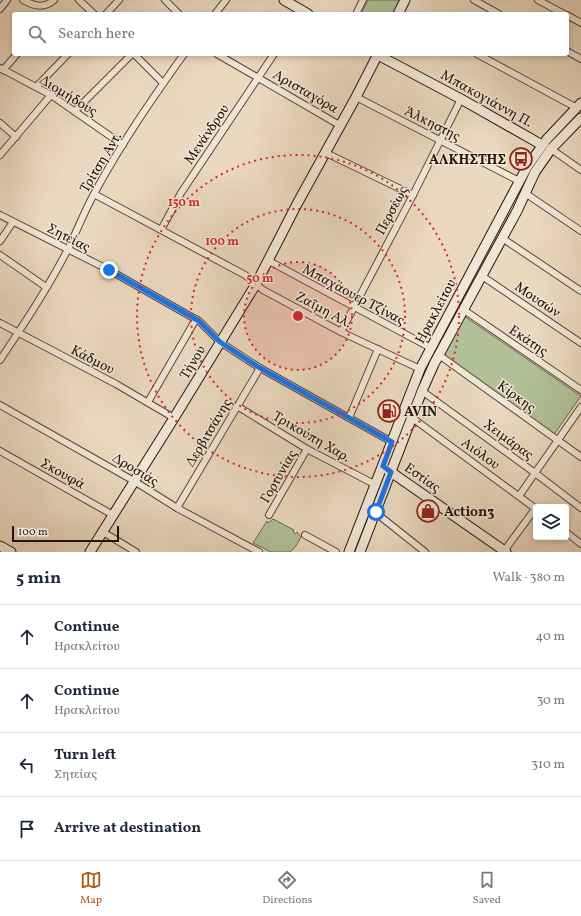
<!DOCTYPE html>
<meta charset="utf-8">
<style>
:root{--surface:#fff;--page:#f6f6f7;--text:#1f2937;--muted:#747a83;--line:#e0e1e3;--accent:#b45309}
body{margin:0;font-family:Vollkorn,serif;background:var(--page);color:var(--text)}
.controls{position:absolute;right:12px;bottom:12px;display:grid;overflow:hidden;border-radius:4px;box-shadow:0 2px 6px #0003}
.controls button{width:36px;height:36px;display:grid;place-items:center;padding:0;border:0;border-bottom:1px solid var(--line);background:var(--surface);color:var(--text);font:20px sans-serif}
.scale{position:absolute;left:12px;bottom:10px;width:107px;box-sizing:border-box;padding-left:4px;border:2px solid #24140a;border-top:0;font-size:11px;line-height:14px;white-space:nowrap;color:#24140a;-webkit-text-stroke:3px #f1e6d5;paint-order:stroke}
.stop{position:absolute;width:12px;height:12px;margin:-9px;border:3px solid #1a73e8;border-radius:50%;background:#fff}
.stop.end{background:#1a73e8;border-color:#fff;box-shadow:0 1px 4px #0008}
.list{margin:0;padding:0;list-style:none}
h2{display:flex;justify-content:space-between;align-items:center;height:52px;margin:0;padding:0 16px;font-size:17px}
h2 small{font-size:13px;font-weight:400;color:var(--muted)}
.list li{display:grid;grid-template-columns:26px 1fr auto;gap:12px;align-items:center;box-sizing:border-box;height:64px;padding:0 16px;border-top:1px solid var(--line)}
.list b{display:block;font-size:15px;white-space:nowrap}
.list p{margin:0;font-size:13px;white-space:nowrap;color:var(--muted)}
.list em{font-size:13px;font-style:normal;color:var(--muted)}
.icon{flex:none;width:22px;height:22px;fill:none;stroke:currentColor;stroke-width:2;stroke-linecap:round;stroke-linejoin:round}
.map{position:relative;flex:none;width:581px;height:552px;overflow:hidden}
.search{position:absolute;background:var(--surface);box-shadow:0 2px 6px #0003;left:12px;right:12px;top:12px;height:44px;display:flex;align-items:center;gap:10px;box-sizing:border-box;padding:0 14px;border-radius:4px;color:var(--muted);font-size:15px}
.sheet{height:308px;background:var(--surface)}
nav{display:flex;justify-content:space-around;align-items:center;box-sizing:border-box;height:56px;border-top:1px solid var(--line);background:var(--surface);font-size:11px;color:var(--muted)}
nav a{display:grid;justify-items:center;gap:2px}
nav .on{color:var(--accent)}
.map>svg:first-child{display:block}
</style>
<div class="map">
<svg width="581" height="552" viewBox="0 0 581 552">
<rect width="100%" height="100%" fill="#ead8bf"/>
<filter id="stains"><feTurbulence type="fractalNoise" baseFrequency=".005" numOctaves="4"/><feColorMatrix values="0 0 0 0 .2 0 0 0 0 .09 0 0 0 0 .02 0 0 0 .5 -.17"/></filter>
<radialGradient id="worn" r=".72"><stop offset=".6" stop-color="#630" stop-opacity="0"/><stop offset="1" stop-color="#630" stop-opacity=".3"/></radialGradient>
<g fill="#b1c097" stroke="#6a6a50">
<path d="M 368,0 L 401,0 L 394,14 L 361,14 Z"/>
<path d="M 464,316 L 581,396 L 553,436 L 442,356 Z"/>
<path d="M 273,519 L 294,530 L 293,531 L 295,534 L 297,532 L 301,537 L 296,546 L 290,552 L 271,552 L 253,543 L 267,521 L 268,523 Z"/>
</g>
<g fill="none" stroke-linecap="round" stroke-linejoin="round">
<g stroke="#564537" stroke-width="8">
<g id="street">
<path d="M 23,0 C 34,6 44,9 54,0"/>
<path d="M 79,0 L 94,14"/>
<path d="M 165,0 L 179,14"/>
<path d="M 474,0 L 499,14"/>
<path d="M 538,0 L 564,14"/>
<path d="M 0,9 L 7,0"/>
<path d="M 106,14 L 119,0"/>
<path d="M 215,14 L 226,0"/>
<path d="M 356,14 L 363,0"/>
<path d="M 567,15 L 581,23"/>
<path d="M 567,51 L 581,59"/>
<path d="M 134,54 L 163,83"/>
<path d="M 217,54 L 341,126"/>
<path d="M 477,54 L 577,108"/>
<path d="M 0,68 L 51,95 L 123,145"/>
<path d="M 3,70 L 17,54"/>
<path d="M 36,87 L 68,54"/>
<path d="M 356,97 L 519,181"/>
<path d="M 75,111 L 132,54"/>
<path d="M 0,123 L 16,137"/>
<path d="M 551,149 L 581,170"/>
<path d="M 326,153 L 413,195"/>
<path d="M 0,155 L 51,95"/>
<path d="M 525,193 L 581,231"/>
<path d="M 94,194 L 245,275 L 263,290 L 341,332 L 420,369"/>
<path d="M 0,215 L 109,270 L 190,316 L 199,321 L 220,342 L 260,368 L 392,442"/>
<path d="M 161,230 L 181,193 L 274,54"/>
<path d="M 502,238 L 581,291"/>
<path d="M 0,241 L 13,222"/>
<path d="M 0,255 L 46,287"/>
<path d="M 267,260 L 431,348"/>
<path d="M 482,276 L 581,343"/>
<path d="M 464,310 L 581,390"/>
<path d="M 0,323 L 116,384 L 174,418"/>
<path d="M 341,332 L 413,195 L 461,99"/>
<path d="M 439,355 L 581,457"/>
<path d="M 0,360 C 24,324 48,288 68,249 C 77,231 84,212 94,194 C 120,145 152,99 184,54"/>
<path d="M 422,391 L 535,473 L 581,508"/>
<path d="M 148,402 L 196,319"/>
<path d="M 0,405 L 134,481 L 177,508 L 259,552"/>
<path d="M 237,406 L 307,449 L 376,485"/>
<path d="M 411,417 L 536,509"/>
<path d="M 349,418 L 378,349"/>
<path d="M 0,451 L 113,515"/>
<path d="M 519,496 L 581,407"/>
<path d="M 177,508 L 260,368"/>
<path d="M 376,513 L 425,552"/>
<path d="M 269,515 L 307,449"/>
<path d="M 103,532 L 136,552"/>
<path d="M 566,532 L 581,544"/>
<path d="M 305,535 L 336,552"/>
<path d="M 504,551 L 535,509"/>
</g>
</g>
<g stroke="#24140a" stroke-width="11">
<g id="secondary">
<path d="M 284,0 L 308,14"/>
<path d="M 398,14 L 405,0"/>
<path d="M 376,54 L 461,99 L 542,145"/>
<path d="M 388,470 L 506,552"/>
<path d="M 0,546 L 11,552"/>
<path d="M 90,552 L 174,418 L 256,284 L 297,204 L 356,97 L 378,54"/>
<path d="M 349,552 L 420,369 L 431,348 L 527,167 L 547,139 L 581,103"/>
<path d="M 360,552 L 422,391 L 434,364 L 517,211 L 535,172 L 551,149 L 581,118"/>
</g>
</g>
<use href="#street" stroke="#f1e6d5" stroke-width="6"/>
<use href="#secondary" stroke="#f1e6d5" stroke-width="9"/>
</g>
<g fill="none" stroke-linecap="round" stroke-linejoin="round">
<path stroke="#1a73e8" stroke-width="5" d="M 109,270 L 199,321 L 220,342 L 260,368 L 392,442 L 383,466 L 391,472 L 376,512"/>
</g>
<circle cx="298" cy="316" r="54" fill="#d62828" fill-opacity=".12"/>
<g fill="none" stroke="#d62828" stroke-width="2" stroke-dasharray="2 4">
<circle cx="298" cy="316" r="54"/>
<circle cx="298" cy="316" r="107"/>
<circle cx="298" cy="316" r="161"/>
</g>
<defs>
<g id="bus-ring" transform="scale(1.15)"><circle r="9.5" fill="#f1e6d5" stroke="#8f2418" stroke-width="1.5"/><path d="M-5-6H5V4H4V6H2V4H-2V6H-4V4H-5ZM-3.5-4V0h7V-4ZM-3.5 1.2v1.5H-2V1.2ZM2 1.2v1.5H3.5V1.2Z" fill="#8f2418"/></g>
<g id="fuel-ring" transform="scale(1.15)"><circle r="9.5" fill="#f1e6d5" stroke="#8f2418" stroke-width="1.5"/><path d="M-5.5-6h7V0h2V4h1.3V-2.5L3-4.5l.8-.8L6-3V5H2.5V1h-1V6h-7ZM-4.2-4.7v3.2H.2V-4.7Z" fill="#8f2418"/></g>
<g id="shop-ring" transform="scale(1.15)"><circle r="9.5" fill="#f1e6d5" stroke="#8f2418" stroke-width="1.5"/><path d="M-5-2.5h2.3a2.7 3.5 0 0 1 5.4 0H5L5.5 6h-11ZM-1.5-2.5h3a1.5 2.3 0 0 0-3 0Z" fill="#8f2418"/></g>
</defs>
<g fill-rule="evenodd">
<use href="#bus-ring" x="521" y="159"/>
<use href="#fuel-ring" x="389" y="411"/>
<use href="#shop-ring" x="428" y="511"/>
</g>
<g text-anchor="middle" stroke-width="3" stroke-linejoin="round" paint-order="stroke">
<g font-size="14" fill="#24140a" stroke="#f1e6d5">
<text transform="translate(306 91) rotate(30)" y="5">Αρισταγόρα</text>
<text transform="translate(69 95) rotate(32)" y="5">Διομήδους</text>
<text transform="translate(487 98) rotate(29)" y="5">Μπακογιάννη Π.</text>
<text transform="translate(433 123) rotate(27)" y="5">Άλκηστης</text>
<text transform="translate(206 134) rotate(-56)" y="5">Μενάνδρου</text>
<text transform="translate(100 162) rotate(-59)" y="5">Τρίτση Αντ.</text>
<text transform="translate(391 210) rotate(-62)" y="5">Περσέως</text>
<text transform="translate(69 237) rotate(27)" y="5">Σητείας</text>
<text transform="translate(354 294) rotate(28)" y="5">Μπαχάουερ Τζίνας</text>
<text transform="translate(538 299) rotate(34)" y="5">Μουσών</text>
<text transform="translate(324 309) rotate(28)" y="5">Ζαΐμη Αλ.</text>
<text transform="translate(435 311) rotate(-62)" y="5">Ηρακλείτου</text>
<text transform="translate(529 340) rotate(34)" y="5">Εκάτης</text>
<text transform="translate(93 359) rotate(27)" y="5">Κάδμου</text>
<text transform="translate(192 362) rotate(-59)" y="5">Τήνου</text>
<text transform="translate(517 396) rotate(36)" y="5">Κίρκης</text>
<text transform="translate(208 432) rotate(-59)" y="5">Δερβιτσάνης</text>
<text transform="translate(312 436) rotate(30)" y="5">Τρικούπη Χαρ.</text>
<text transform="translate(509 439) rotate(36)" y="5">Χειμάρας</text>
<text transform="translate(481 453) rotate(36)" y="5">Αιόλου</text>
<text transform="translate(136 469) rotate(31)" y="5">Δροσιάς</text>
<text transform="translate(63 473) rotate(29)" y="5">Σκουφά</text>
<text transform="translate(278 476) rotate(-60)" y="5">Γορτυνίας</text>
<text transform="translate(423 477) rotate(35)" y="5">Εστίας</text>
</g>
<g font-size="14" font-weight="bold" fill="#24140a" stroke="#f1e6d5" text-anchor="start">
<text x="506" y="164" text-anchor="end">ΑΛΚΗΣΤΗΣ</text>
<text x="404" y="416">AVIN</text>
<text x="444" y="516">Action3</text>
</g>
</g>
<circle cx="298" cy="316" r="6" fill="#d62828" stroke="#f1e6d5" stroke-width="2"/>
<g font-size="12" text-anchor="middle" font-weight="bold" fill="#d62828" stroke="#f1e6d5" stroke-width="3" stroke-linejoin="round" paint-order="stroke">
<text x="184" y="206">150 m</text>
<text x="222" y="245">100 m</text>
<text x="260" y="282">50 m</text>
</g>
<rect width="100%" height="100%" filter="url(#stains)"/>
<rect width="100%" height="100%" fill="url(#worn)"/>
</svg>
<div class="controls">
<button><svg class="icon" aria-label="layers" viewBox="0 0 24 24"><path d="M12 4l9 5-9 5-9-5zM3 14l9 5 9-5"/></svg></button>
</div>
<div class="scale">100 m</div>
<div class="stop" style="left:376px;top:512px"></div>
<div class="stop end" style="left:109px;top:270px"></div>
<div class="search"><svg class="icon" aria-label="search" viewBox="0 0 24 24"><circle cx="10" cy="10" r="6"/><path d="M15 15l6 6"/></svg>Search here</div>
</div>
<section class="sheet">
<h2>5 min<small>Walk · 380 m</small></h2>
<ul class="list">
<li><svg class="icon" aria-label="ahead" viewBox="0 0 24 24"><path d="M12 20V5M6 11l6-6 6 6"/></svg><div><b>Continue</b><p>Ηρακλείτου</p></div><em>40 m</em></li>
<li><svg class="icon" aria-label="ahead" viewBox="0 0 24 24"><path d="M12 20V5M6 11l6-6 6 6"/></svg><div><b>Continue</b><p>Ηρακλείτου</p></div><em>30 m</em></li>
<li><svg class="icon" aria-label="left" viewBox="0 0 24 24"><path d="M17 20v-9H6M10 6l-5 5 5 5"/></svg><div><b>Turn left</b><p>Σητείας</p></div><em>310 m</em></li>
<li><svg class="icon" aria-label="arrive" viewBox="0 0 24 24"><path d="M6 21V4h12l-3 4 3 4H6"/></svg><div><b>Arrive at destination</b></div></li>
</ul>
</section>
<nav>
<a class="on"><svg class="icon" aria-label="map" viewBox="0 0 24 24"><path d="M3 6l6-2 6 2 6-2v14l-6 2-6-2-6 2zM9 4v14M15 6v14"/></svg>Map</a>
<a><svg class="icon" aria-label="directions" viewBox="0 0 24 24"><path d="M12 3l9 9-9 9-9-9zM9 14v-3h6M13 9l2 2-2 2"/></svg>Directions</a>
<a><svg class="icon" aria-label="saved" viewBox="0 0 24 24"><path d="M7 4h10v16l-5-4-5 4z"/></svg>Saved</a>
</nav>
